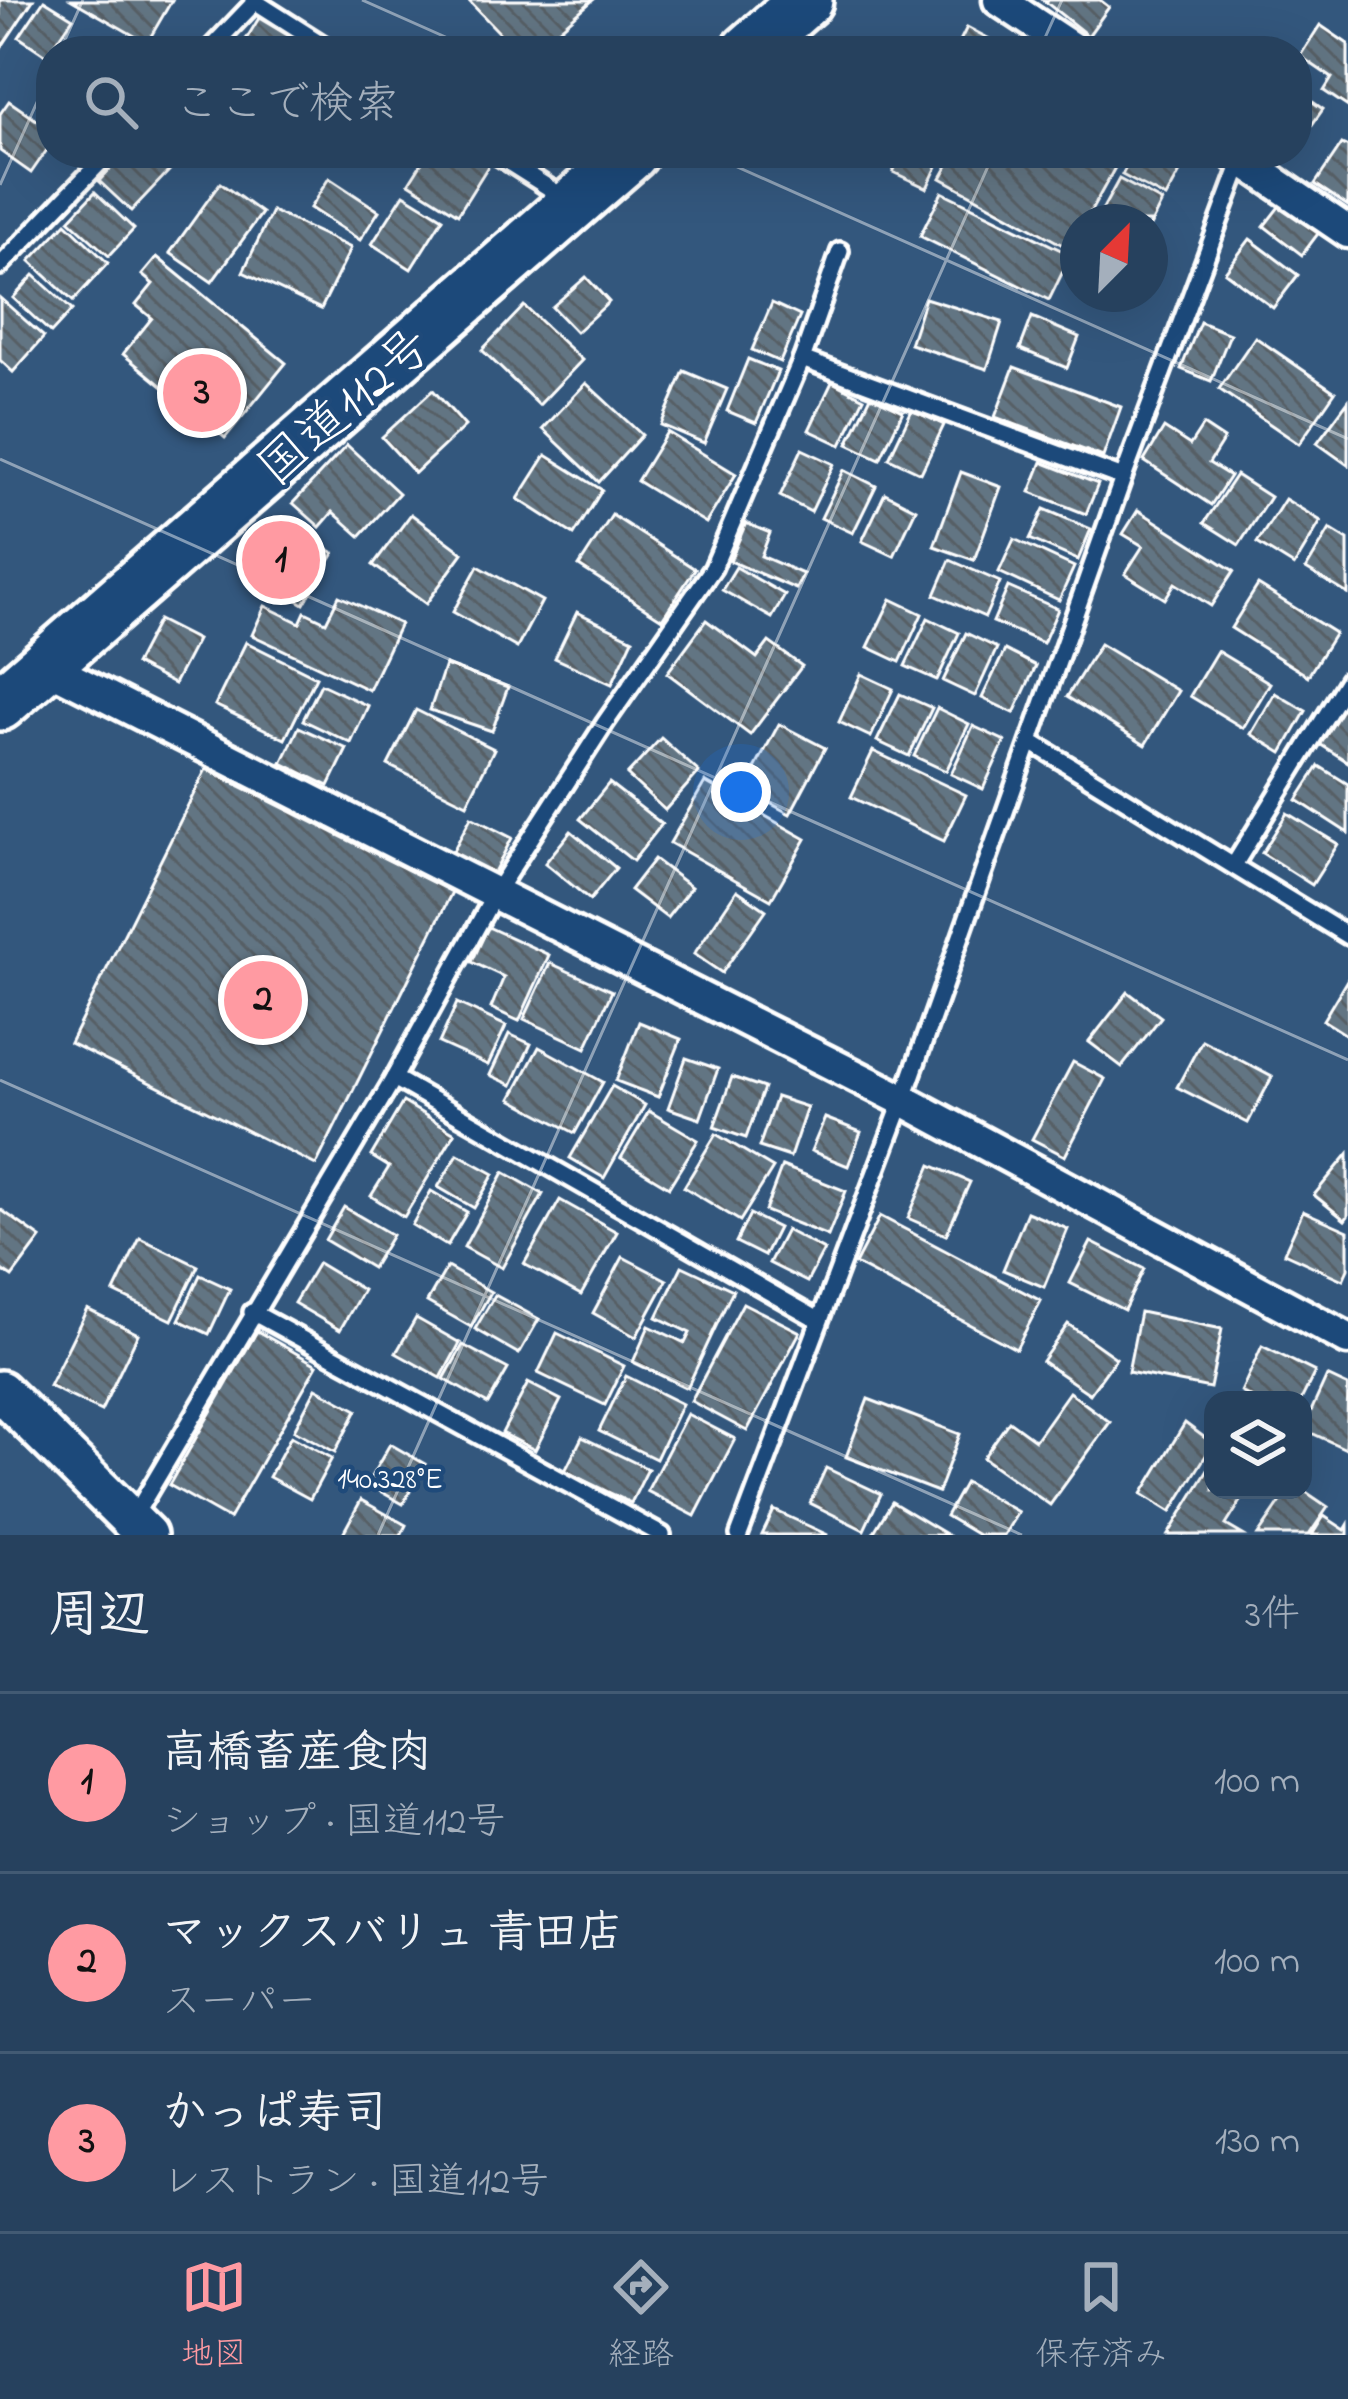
<!DOCTYPE html>
<html lang="ja">
<meta charset="utf-8">
<style>
:root{--surface:#26415e;--page:#2e4864;--text:#f1f3f6;--muted:#a4afbc;--line:#425a73;--accent:#ff9aa2}
body{margin:0;font-family:"Indie Flower","Klee One",sans-serif;background:var(--page);color:var(--text)}
.controls{position:absolute;right:36px;bottom:36px;display:grid;overflow:hidden;border-radius:24px;box-shadow:0 12px 48px #0002}
.controls button{width:108px;height:108px;display:grid;place-items:center;padding:0;border:0;border-bottom:3px solid var(--line);background:var(--surface);color:var(--text);font:60px sans-serif}
.compass{position:absolute;left:1060px;top:204px;width:108px;height:108px;border-radius:50%;background:var(--surface);box-shadow:0 12px 48px #0002;rotate:24deg}
.you{position:absolute;left:741px;top:792px;width:42px;height:42px;margin:-30px;border:9px solid #fff;border-radius:50%;background:#1a73e8;box-shadow:0 0 0 18px #1a73e833}
.badge{display:grid;place-items:center;width:78px;height:78px;border-radius:50%;background:var(--accent);color:#111;font-size:39px;font-weight:700}
.pin{position:absolute;translate:-50% -50%;border:6px solid #fff;box-shadow:0 3px 12px #0006}
.list{margin:0;padding:0;list-style:none}
h2{display:flex;justify-content:space-between;align-items:center;height:156px;margin:0;padding:0 48px;font-size:51px}
h2 small{font-size:39px;font-weight:400;color:var(--muted)}
.list li{display:grid;grid-template-columns:78px 1fr auto;gap:36px;align-items:center;box-sizing:border-box;height:180px;padding:0 48px;border-top:3px solid var(--line)}
.list b{display:block;font-size:45px;white-space:nowrap}
.list p{margin:0;font-size:39px;white-space:nowrap;color:var(--muted)}
.list em{font-size:39px;font-style:normal;color:var(--muted)}
.icon{flex:none;width:66px;height:66px;fill:none;stroke:currentColor;stroke-width:2;stroke-linecap:round;stroke-linejoin:round}
.map{position:relative;flex:none;width:1348px;height:1535px;overflow:hidden}
.search{position:absolute;background:var(--surface);box-shadow:0 12px 48px #0002;left:36px;right:36px;top:36px;height:132px;display:flex;align-items:center;gap:30px;box-sizing:border-box;padding:0 42px;border-radius:48px;color:var(--muted);font-size:45px}
.sheet{height:696px;background:var(--surface)}
nav{display:flex;justify-content:space-around;align-items:center;box-sizing:border-box;height:168px;border-top:3px solid var(--line);background:var(--surface);font-size:33px;color:var(--muted)}
nav a{display:grid;justify-items:center;gap:6px}
nav .on{color:var(--accent)}
.map>svg:first-child{display:block}
</style>
<div class="map">
<svg width="1348" height="1535" viewBox="0 0 1348 1535">
<defs>
<pattern id="building-back-hatch" width="6" height="6" patternUnits="userSpaceOnUse" patternTransform="scale(3)"><rect width="6" height="6" fill="#627483"/><path d="M-1 5l2 2M0 0l6 6M5-1l2 2" fill="none" stroke="#565e65"/></pattern>
</defs>
<rect width="100%" height="100%" fill="#33577d"/>
<filter id="ink" filterUnits="userSpaceOnUse"><feTurbulence type="fractalNoise" baseFrequency=".00833" numOctaves="2"/><feDisplacementMap in="SourceGraphic" scale="24" xChannelSelector="R" yChannelSelector="G"/><feConvolveMatrix kernelMatrix="1 2 1 2 8 2 1 2 1" color-interpolation-filters="sRGB"/></filter>
<g filter="url(#ink)">
<g fill="url(#building-back-hatch)" stroke="#fff" stroke-width="3">
<path d="M 0,0 L 33,0 L 1,48 L 0,47 Z"/>
<path d="M 44,0 L 73,18 L 47,56 L 19,37 Z"/>
<path d="M 72,0 L 172,0 L 147,43 Z"/>
<path d="M 468,0 L 593,0 L 534,51 L 517,51 Z"/>
<path d="M 1043,0 L 1100,0 L 1109,7 L 1088,36 Z"/>
<path d="M 259,18 L 314,51 L 239,51 Z"/>
<path d="M 1320,25 L 1348,44 L 1348,107 L 1324,91 L 1332,78 L 1300,56 Z"/>
<path d="M 967,27 L 999,44 L 996,51 L 955,51 Z"/>
<path d="M 1297,91 L 1323,109 L 1297,146 Z"/>
<path d="M 9,101 L 51,130 L 51,144 L 31,173 L 0,151 L 0,114 Z"/>
<path d="M 1342,144 L 1348,147 L 1348,206 L 1315,184 Z"/>
<path d="M 125,153 L 186,153 L 131,211 L 99,181 Z"/>
<path d="M 428,153 L 473,153 L 490,163 L 458,214 L 409,183 Z"/>
<path d="M 902,153 L 943,153 L 927,188 L 893,172 Z"/>
<path d="M 955,153 L 990,153 L 1003,160 L 1006,153 L 1123,153 L 1085,222 L 1078,222 L 1078,234 L 1070,249 L 941,178 Z"/>
<path d="M 1134,153 L 1166,153 L 1185,163 L 1166,198 L 1122,175 Z"/>
<path d="M 329,178 L 379,211 L 360,240 L 310,208 Z"/>
<path d="M 1119,179 L 1162,202 L 1150,226 L 1150,222 L 1115,222 L 1100,214 Z"/>
<path d="M 220,183 L 262,213 L 212,282 L 170,253 Z"/>
<path d="M 95,192 L 134,229 L 109,256 L 69,220 Z"/>
<path d="M 942,192 L 1071,255 L 1049,300 L 920,236 Z"/>
<path d="M 404,194 L 443,218 L 411,269 L 372,244 Z"/>
<path d="M 1285,199 L 1323,227 L 1302,255 L 1264,226 Z"/>
<path d="M 272,211 L 351,248 L 321,309 L 243,272 Z"/>
<path d="M 66,223 L 108,263 L 73,301 L 30,261 Z"/>
<path d="M 1250,239 L 1298,275 L 1273,308 L 1225,272 Z"/>
<path d="M 157,257 L 286,363 L 225,438 L 123,354 L 152,318 L 136,305 L 153,284 L 142,275 Z"/>
<path d="M 34,275 L 72,310 L 51,333 L 13,298 Z"/>
<path d="M 586,277 L 609,302 L 576,332 L 552,307 Z"/>
<path d="M 0,298 L 44,337 L 13,372 L 0,360 Z"/>
<path d="M 925,298 L 1002,322 L 987,369 L 910,344 Z"/>
<path d="M 772,303 L 800,316 L 780,362 L 752,350 Z"/>
<path d="M 524,306 L 582,360 L 539,405 L 482,350 Z"/>
<path d="M 1032,317 L 1079,337 L 1067,368 L 1020,349 Z"/>
<path d="M 1200,322 L 1230,334 L 1211,381 L 1181,369 Z"/>
<path d="M 1255,337 L 1335,392 L 1299,444 L 1219,389 Z"/>
<path d="M 748,359 L 778,371 L 756,423 L 727,411 Z"/>
<path d="M 1014,367 L 1121,407 L 1103,457 L 995,417 Z"/>
<path d="M 684,371 L 727,389 L 704,443 L 661,425 Z"/>
<path d="M 832,382 L 864,398 L 841,445 L 809,430 Z"/>
<path d="M 586,383 L 642,435 L 599,482 L 543,429 Z"/>
<path d="M 433,390 L 465,426 L 415,473 L 382,437 Z"/>
<path d="M 871,396 L 903,411 L 880,459 L 848,444 Z"/>
<path d="M 1348,401 L 1348,465 L 1317,443 Z"/>
<path d="M 912,410 L 944,425 L 921,473 L 889,458 Z"/>
<path d="M 1203,425 L 1224,439 L 1209,463 L 1230,476 L 1211,505 L 1144,461 L 1164,428 L 1190,445 Z"/>
<path d="M 667,432 L 736,474 L 706,523 L 637,481 Z"/>
<path d="M 347,445 L 399,493 L 360,536 L 333,512 L 320,527 L 293,503 Z"/>
<path d="M 802,449 L 834,464 L 811,512 L 780,496 Z"/>
<path d="M 546,455 L 602,490 L 574,535 L 518,499 Z"/>
<path d="M 1042,462 L 1098,484 L 1086,514 L 1030,492 Z"/>
<path d="M 844,470 L 876,486 L 853,533 L 821,518 Z"/>
<path d="M 961,472 L 1001,487 L 974,560 L 934,546 Z"/>
<path d="M 1236,475 L 1270,497 L 1239,545 L 1204,523 Z"/>
<path d="M 885,493 L 916,509 L 894,556 L 862,541 Z"/>
<path d="M 1285,499 L 1321,521 L 1294,566 L 1257,543 Z"/>
<path d="M 1044,509 L 1091,529 L 1078,560 L 1030,539 Z"/>
<path d="M 1138,510 L 1234,571 L 1211,606 L 1175,583 L 1165,599 L 1125,574 L 1143,546 L 1123,534 Z"/>
<path d="M 411,514 L 463,553 L 426,604 L 373,565 Z"/>
<path d="M 612,515 L 695,569 L 662,619 L 579,566 Z"/>
<path d="M 276,519 L 334,553 L 304,604 L 246,570 Z"/>
<path d="M 746,523 L 770,533 L 761,556 L 803,574 L 796,589 L 730,561 Z"/>
<path d="M 1330,529 L 1348,540 L 1348,594 L 1306,569 Z"/>
<path d="M 1014,539 L 1074,567 L 1059,600 L 999,572 Z"/>
<path d="M 950,560 L 1000,582 L 985,617 L 935,595 Z"/>
<path d="M 478,566 L 542,601 L 517,648 L 453,612 Z"/>
<path d="M 736,567 L 785,595 L 772,618 L 722,590 Z"/>
<path d="M 1258,585 L 1335,633 L 1308,676 L 1231,628 Z"/>
<path d="M 1008,587 L 1058,609 L 1043,643 L 993,622 Z"/>
<path d="M 339,596 L 400,624 L 369,690 L 252,635 L 265,606 L 300,623 L 305,612 L 326,622 Z"/>
<path d="M 891,599 L 922,614 L 900,662 L 868,647 Z"/>
<path d="M 577,612 L 633,639 L 612,684 L 555,658 Z"/>
<path d="M 928,618 L 959,633 L 937,680 L 905,666 Z"/>
<path d="M 158,620 L 197,640 L 174,684 L 135,664 Z"/>
<path d="M 706,620 L 757,658 L 769,642 L 802,666 L 750,735 L 667,673 Z"/>
<path d="M 966,633 L 997,648 L 975,696 L 943,681 Z"/>
<path d="M 246,642 L 316,677 L 285,739 L 215,705 Z"/>
<path d="M 1100,644 L 1178,691 L 1145,745 L 1067,697 Z"/>
<path d="M 1005,650 L 1036,666 L 1014,713 L 982,698 Z"/>
<path d="M 1217,651 L 1270,683 L 1243,728 L 1190,696 Z"/>
<path d="M 445,665 L 508,687 L 492,731 L 430,710 Z"/>
<path d="M 861,674 L 893,689 L 871,737 L 839,722 Z"/>
<path d="M 321,684 L 368,706 L 351,743 L 303,720 Z"/>
<path d="M 1275,693 L 1306,711 L 1282,753 L 1251,734 Z"/>
<path d="M 900,694 L 932,708 L 909,756 L 877,741 Z"/>
<path d="M 1342,703 L 1348,707 L 1348,762 L 1318,743 Z"/>
<path d="M 937,708 L 969,724 L 946,771 L 914,756 Z"/>
<path d="M 416,710 L 494,749 L 467,804 L 388,765 Z"/>
<path d="M 779,724 L 825,748 L 790,814 L 744,789 Z"/>
<path d="M 973,726 L 1005,741 L 983,789 L 951,774 Z"/>
<path d="M 299,727 L 347,749 L 329,786 L 282,763 Z"/>
<path d="M 661,738 L 699,772 L 665,810 L 627,775 Z"/>
<path d="M 873,751 L 966,795 L 944,841 L 851,797 Z"/>
<path d="M 1319,766 L 1348,784 L 1348,833 L 1297,800 Z"/>
<path d="M 206,769 L 452,892 L 316,1165 L 70,1043 Z"/>
<path d="M 705,782 L 806,839 L 771,900 L 670,843 Z"/>
<path d="M 609,783 L 662,824 L 633,861 L 580,819 Z"/>
<path d="M 1287,813 L 1338,844 L 1312,885 L 1262,853 Z"/>
<path d="M 471,817 L 512,838 L 493,874 L 452,853 Z"/>
<path d="M 571,831 L 616,868 L 590,900 L 545,863 Z"/>
<path d="M 654,859 L 691,887 L 667,918 L 630,890 Z"/>
<path d="M 737,890 L 766,910 L 722,973 L 694,954 Z"/>
<path d="M 488,927 L 549,955 L 519,1021 L 491,1008 L 504,977 L 472,962 Z"/>
<path d="M 550,963 L 612,991 L 586,1048 L 524,1019 Z"/>
<path d="M 1347,980 L 1348,981 L 1348,1036 L 1323,1020 Z"/>
<path d="M 1128,992 L 1161,1017 L 1122,1067 L 1089,1042 Z"/>
<path d="M 457,1003 L 506,1026 L 488,1065 L 439,1043 Z"/>
<path d="M 639,1022 L 681,1039 L 658,1097 L 616,1081 Z"/>
<path d="M 509,1034 L 531,1044 L 512,1085 L 490,1075 Z"/>
<path d="M 1202,1040 L 1272,1077 L 1248,1123 L 1177,1087 Z"/>
<path d="M 539,1047 L 603,1082 L 575,1133 L 511,1099 Z"/>
<path d="M 686,1058 L 718,1069 L 700,1119 L 668,1108 Z"/>
<path d="M 1073,1062 L 1105,1079 L 1065,1156 L 1032,1139 Z"/>
<path d="M 732,1077 L 764,1088 L 746,1138 L 714,1127 Z"/>
<path d="M 612,1086 L 645,1105 L 604,1178 L 570,1158 Z"/>
<path d="M 776,1097 L 807,1107 L 790,1157 L 759,1147 Z"/>
<path d="M 403,1102 L 455,1133 L 404,1217 L 371,1196 L 389,1167 L 371,1156 Z"/>
<path d="M 649,1111 L 698,1140 L 669,1187 L 621,1158 Z"/>
<path d="M 825,1118 L 861,1132 L 848,1166 L 811,1151 Z"/>
<path d="M 716,1134 L 773,1168 L 740,1221 L 684,1187 Z"/>
<path d="M 458,1154 L 494,1174 L 474,1208 L 438,1187 Z"/>
<path d="M 1348,1154 L 1348,1216 L 1345,1220 L 1314,1195 Z"/>
<path d="M 931,1165 L 970,1182 L 946,1235 L 908,1218 Z"/>
<path d="M 782,1166 L 846,1191 L 828,1236 L 765,1211 Z"/>
<path d="M 504,1172 L 543,1194 L 502,1268 L 464,1247 Z"/>
<path d="M 431,1191 L 467,1212 L 447,1246 L 412,1225 Z"/>
<path d="M 560,1200 L 617,1232 L 581,1295 L 524,1264 Z"/>
<path d="M 344,1207 L 392,1235 L 372,1268 L 325,1240 Z"/>
<path d="M 0,1209 L 41,1238 L 12,1277 L 0,1269 Z"/>
<path d="M 1303,1211 L 1348,1231 L 1348,1269 L 1343,1280 L 1284,1253 Z"/>
<path d="M 1027,1212 L 1068,1229 L 1044,1287 L 1003,1270 Z"/>
<path d="M 750,1214 L 778,1228 L 764,1256 L 736,1242 Z"/>
<path d="M 880,1216 L 1041,1301 L 1016,1349 L 855,1264 Z"/>
<path d="M 786,1230 L 824,1250 L 807,1282 L 769,1263 Z"/>
<path d="M 140,1238 L 198,1266 L 172,1320 L 114,1292 Z"/>
<path d="M 1091,1242 L 1144,1269 L 1124,1310 L 1070,1283 Z"/>
<path d="M 623,1257 L 667,1280 L 636,1337 L 593,1313 Z"/>
<path d="M 318,1263 L 363,1290 L 340,1330 L 294,1303 Z"/>
<path d="M 682,1266 L 733,1290 L 687,1388 L 633,1362 L 649,1326 L 685,1343 L 690,1333 L 657,1317 Z"/>
<path d="M 447,1267 L 491,1292 L 471,1327 L 427,1302 Z"/>
<path d="M 200,1275 L 230,1289 L 209,1334 L 179,1320 Z"/>
<path d="M 495,1295 L 539,1319 L 519,1354 L 475,1329 Z"/>
<path d="M 743,1303 L 800,1332 L 747,1431 L 691,1401 Z"/>
<path d="M 87,1309 L 138,1334 L 101,1411 L 49,1386 Z"/>
<path d="M 1140,1312 L 1222,1329 L 1210,1388 L 1128,1372 Z"/>
<path d="M 416,1318 L 460,1343 L 441,1378 L 396,1353 Z"/>
<path d="M 1068,1324 L 1116,1358 L 1090,1394 L 1042,1361 Z"/>
<path d="M 257,1331 L 317,1365 L 229,1519 L 169,1485 Z"/>
<path d="M 557,1333 L 624,1366 L 605,1405 L 538,1373 Z"/>
<path d="M 463,1345 L 508,1369 L 488,1404 L 444,1379 Z"/>
<path d="M 1262,1346 L 1315,1372 L 1301,1400 L 1257,1400 L 1241,1392 Z"/>
<path d="M 626,1376 L 682,1404 L 656,1459 L 599,1431 Z"/>
<path d="M 1327,1376 L 1348,1386 L 1346,1449 L 1303,1429 Z"/>
<path d="M 528,1383 L 561,1400 L 535,1450 L 502,1433 Z"/>
<path d="M 316,1388 L 357,1410 L 335,1452 L 294,1430 Z"/>
<path d="M 1069,1392 L 1110,1422 L 1050,1505 L 983,1458 L 1009,1421 L 1035,1440 Z"/>
<path d="M 868,1399 L 960,1434 L 938,1492 L 846,1457 Z"/>
<path d="M 687,1414 L 735,1439 L 695,1516 L 647,1491 Z"/>
<path d="M 1185,1423 L 1213,1444 L 1171,1512 L 1142,1494 Z"/>
<path d="M 291,1436 L 332,1458 L 310,1499 L 269,1477 Z"/>
<path d="M 582,1437 L 648,1469 L 631,1503 L 565,1471 Z"/>
<path d="M 390,1444 L 425,1464 L 403,1504 L 367,1484 Z"/>
<path d="M 1213,1462 L 1213,1490 L 1248,1490 L 1226,1525 L 1243,1535 L 1168,1535 Z"/>
<path d="M 826,1468 L 881,1494 L 864,1530 L 810,1503 Z"/>
<path d="M 965,1482 L 1018,1512 L 1004,1535 L 978,1535 L 946,1516 Z"/>
<path d="M 1289,1490 L 1303,1490 L 1328,1507 L 1309,1535 L 1258,1535 Z"/>
<path d="M 361,1500 L 406,1525 L 401,1535 L 342,1535 Z"/>
<path d="M 892,1502 L 947,1535 L 872,1535 Z"/>
<path d="M 774,1510 L 828,1535 L 762,1535 Z"/>
<path d="M 1324,1516 L 1345,1530 L 1348,1525 L 1348,1535 L 1312,1535 Z"/>
</g>
<g fill="none" stroke-linecap="round" stroke-linejoin="round">
<g stroke="#fff" stroke-width="24">
<g id="service">
<path d="M 253,0 L 333,51"/>
<path d="M 208,51 L 257,0"/>
<path d="M 494,153 L 568,200"/>
<path d="M 840,251 L 802,359 L 1123,478"/>
<path d="M 0,266 L 109,153"/>
<path d="M 1031,742 L 1348,936"/>
<path d="M 1234,865 L 1348,680"/>
<path d="M 394,1078 L 817,1319"/>
<path d="M 252,1312 L 662,1535"/>
<path d="M 133,1518 L 394,1078 L 496,892 L 605,723 L 713,568 L 802,359"/>
<path d="M 739,1535 L 903,1100 L 1123,478 L 1242,160"/>
</g>
</g>
<g stroke="#fff" stroke-width="39">
<g id="minor">
<path d="M 999,0 L 1076,51"/>
<path d="M 1232,153 L 1348,232"/>
<path d="M 44,665 L 903,1100 L 1348,1339"/>
</g>
</g>
<g stroke="#fff" stroke-width="48">
<path id="tertiary" d="M 0,1391 L 146,1535"/>
</g>
<g stroke="#fff" stroke-width="60">
<g id="trunk">
<path d="M 748,51 L 806,0"/>
<path d="M 0,704 L 632,153"/>
</g>
</g>
<use href="#service" stroke="#1f4a7a" stroke-width="15"/>
<use href="#minor" stroke="#1f4a7a" stroke-width="30"/>
<use href="#tertiary" stroke="#1f4a7a" stroke-width="39"/>
<use href="#trunk" stroke="#1f4a7a" stroke-width="51"/>
</g>
</g>
<path fill="none" stroke="#fff" stroke-width="3" stroke-opacity="0.45" d="M 362,0 L 477,51M 60,51 L 83,0M 1039,51 L 1062,0M 706,153 L 1348,439M 0,185 L 51,71M 0,459 L 1348,1060M 0,1080 L 1022,1535M 378,1535 L 994,153"/>
<g text-anchor="middle" stroke-width="9" stroke-linejoin="round" paint-order="stroke">
<g font-size="51" fill="#fff" stroke="#1f4a7a">
<text transform="translate(343 405) rotate(-41)" y="18">国道112号</text>
</g>
</g>
<g font-size="30" text-anchor="middle" fill="#fff" stroke="#1f4a7a" stroke-width="9" stroke-linejoin="round" paint-order="stroke">
<text x="390" y="1488">140.328°E</text>
</g>
</svg>
<div class="controls">
<button><svg class="icon" aria-label="layers" viewBox="0 0 24 24"><path d="M12 4l9 5-9 5-9-5zM3 14l9 5 9-5"/></svg></button>
</div>
<svg class="compass" viewBox="-18 -18 36 36"><path d="M0-13l5 13h-10z" fill="#e53935"/><path d="M0 13l5-13h-10z" fill="#a4afbc"/></svg>
<div class="you"></div>
<div class="pin badge" style="left:281px;top:560px">1</div>
<div class="pin badge" style="left:263px;top:1000px">2</div>
<div class="pin badge" style="left:202px;top:393px">3</div>
<div class="search"><svg class="icon" aria-label="search" viewBox="0 0 24 24"><circle cx="10" cy="10" r="6"/><path d="M15 15l6 6"/></svg>ここで検索</div>
</div>
<section class="sheet">
<h2>周辺<small>3件</small></h2>
<ul class="list">
<li><span class="badge">1</span><div><b>高橋畜産食肉</b><p>ショップ · 国道112号</p></div><em>100 m</em></li>
<li><span class="badge">2</span><div><b>マックスバリュ 青田店</b><p>スーパー</p></div><em>100 m</em></li>
<li><span class="badge">3</span><div><b>かっぱ寿司</b><p>レストラン · 国道112号</p></div><em>130 m</em></li>
</ul>
</section>
<nav>
<a class="on"><svg class="icon" aria-label="map" viewBox="0 0 24 24"><path d="M3 6l6-2 6 2 6-2v14l-6 2-6-2-6 2zM9 4v14M15 6v14"/></svg>地図</a>
<a><svg class="icon" aria-label="directions" viewBox="0 0 24 24"><path d="M12 3l9 9-9 9-9-9zM9 14v-3h6M13 9l2 2-2 2"/></svg>経路</a>
<a><svg class="icon" aria-label="saved" viewBox="0 0 24 24"><path d="M7 4h10v16l-5-4-5 4z"/></svg>保存済み</a>
</nav>
